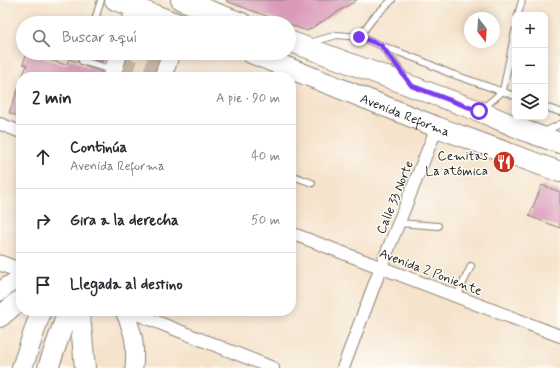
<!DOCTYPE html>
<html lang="es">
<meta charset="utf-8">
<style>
:root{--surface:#fff;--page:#f2f2f3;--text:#2b2b33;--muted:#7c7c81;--line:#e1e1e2}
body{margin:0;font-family:Mynerve,sans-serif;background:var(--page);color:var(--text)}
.controls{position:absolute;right:12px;top:12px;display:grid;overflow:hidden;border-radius:8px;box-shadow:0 2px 10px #0003}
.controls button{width:36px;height:36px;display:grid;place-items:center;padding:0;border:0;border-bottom:1px solid var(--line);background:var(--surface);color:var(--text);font:20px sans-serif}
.compass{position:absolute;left:464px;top:12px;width:36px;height:36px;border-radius:50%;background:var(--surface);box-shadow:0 2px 10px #0003;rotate:163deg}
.stop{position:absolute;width:12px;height:12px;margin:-9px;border:3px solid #7c3aed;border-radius:50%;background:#fff}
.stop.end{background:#7c3aed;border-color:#fff;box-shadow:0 1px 4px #0008}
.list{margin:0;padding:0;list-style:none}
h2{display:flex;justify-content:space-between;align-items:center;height:52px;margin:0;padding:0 16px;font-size:17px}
h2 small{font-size:13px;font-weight:400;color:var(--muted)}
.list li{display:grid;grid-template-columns:26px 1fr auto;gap:12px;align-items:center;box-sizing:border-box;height:64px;padding:0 16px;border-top:1px solid var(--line)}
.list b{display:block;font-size:15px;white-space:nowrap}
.list p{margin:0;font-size:13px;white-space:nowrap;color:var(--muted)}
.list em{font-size:13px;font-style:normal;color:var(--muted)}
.icon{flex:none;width:22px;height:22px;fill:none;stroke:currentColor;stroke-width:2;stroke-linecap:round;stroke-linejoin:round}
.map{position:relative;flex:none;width:560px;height:368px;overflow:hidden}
.search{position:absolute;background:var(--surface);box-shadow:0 2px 10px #0003;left:16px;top:16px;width:280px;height:44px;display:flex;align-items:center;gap:10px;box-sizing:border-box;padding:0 14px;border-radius:22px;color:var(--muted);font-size:15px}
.panel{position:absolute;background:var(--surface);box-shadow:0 2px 10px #0003;left:16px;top:72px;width:280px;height:244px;border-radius:16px}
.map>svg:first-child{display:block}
</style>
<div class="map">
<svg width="560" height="368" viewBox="0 0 560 368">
<rect width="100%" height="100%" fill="#fdfcf7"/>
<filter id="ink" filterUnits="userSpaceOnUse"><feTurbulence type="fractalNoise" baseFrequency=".025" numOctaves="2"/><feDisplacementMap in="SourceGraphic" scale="8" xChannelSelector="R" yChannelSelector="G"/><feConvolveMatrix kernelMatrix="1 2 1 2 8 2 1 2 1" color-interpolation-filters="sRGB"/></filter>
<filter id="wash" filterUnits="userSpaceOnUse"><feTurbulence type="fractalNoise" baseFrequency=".012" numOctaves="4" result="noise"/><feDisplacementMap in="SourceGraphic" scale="16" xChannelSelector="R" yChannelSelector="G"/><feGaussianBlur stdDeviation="0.9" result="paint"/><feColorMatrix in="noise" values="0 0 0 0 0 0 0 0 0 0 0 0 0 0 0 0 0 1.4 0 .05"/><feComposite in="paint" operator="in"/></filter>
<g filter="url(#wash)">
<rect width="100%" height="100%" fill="#f6e3cc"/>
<g id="blocks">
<g fill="#da99b8">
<path d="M 226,0 L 357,0 L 307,31 L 226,1 Z"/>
<path d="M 27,53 L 66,65 L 69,59 L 78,62 L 81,65 L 102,72 L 101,77 L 22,77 L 27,65 L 23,64 Z"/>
<path d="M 93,53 L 106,53 L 102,62 L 90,59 Z"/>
<path d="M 20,84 L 21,84 L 21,117 L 9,113 Z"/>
<path d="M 542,185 L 560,192 L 560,228 L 529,216 Z"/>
</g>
</g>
</g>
<g filter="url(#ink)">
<use href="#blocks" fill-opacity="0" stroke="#898074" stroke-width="1"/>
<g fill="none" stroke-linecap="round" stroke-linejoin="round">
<g stroke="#cabba9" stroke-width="20" stroke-dasharray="20 10" stroke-linecap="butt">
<path d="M 139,23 L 147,0"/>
<path d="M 121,77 L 129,53"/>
<path d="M 152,77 L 160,53"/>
</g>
<g stroke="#898074" stroke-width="8">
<g id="service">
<path d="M 518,15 L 522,0"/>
<path d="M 94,23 L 101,0"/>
<path d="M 359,37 L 374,17 L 392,0"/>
<path d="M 309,43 L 337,35 L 359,37 L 422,61 L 449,73 L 515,96"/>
<path d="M 382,46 L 405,77"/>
<path d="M 84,53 L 82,61 L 113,70"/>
<path d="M 545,107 L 560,112"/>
<path d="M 482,109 L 503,91 L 515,31"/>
<path d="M 544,132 L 560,124"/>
<path d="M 291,180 L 296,177 L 312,183"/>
<path d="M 398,223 L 438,226"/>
<path d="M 457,296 L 471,266"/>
</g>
</g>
<g stroke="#898074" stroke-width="14">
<g id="minor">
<path d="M 0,124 L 21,132"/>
<path d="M 291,233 L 560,336"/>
<path d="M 129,311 L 273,368"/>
<path d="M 343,368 L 381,267 L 437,127"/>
</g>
</g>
<g stroke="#898074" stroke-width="17">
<path id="tertiary" d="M 0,263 L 21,271"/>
</g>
<g stroke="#898074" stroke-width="19">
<g id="secondary">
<path d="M 130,23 L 138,0"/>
<path d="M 111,77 L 119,53"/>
<path d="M 163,77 L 171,53"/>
<path d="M 0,292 L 8,285 L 21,279"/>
<path d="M 124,311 C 134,333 136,344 134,368"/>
</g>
</g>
<g stroke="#898074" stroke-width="22">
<g id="primary">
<path d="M 115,0 L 176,23"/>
<path d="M 181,0 L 242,23"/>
<path d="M 289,41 L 479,111 L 528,132 L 560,143"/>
<path id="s1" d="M 251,53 L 437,127 L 560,172"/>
<path d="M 78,311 L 81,325 L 85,368"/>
<path d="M 0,317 L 14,305 L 21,300"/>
<path d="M 22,368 L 41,311"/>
<path d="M 48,368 L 68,311"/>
</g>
</g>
<use href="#service" stroke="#fff" stroke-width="6"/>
<use href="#minor" stroke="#fff" stroke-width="12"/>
<use href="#tertiary" stroke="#fff" stroke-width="15"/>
<use href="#secondary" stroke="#fff" stroke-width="17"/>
<use href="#primary" stroke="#fff" stroke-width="20"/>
</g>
</g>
<g fill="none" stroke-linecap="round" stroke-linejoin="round" filter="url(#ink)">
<path stroke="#7c3aed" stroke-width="5" d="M 359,37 L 381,45 L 412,86 L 479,111"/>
</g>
<defs>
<g id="restaurant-disc" transform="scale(1.15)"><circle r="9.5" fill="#c8321e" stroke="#fdfcf7"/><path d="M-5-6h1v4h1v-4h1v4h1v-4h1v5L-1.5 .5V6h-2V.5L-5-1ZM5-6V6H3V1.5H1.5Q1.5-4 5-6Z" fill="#fff"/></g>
</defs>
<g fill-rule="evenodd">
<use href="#restaurant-disc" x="504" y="162"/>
</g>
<g text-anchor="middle" stroke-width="3" stroke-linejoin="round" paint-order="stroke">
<g font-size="13" fill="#1c1c1c" stroke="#fdfcf7">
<text dy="5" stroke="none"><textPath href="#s1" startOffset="166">Avenida Reforma</textPath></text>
<text transform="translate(394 197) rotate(-68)" y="5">Calle 33 Norte</text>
<text transform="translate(431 271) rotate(21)" y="5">Avenida 2 Poniente</text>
</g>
<g font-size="13" fill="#1c1c1c" stroke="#fdfcf7" text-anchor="end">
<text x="488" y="160">Cemitas<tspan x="488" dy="15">La atómica</tspan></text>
</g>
</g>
</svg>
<div class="controls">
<button>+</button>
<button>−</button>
<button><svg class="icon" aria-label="layers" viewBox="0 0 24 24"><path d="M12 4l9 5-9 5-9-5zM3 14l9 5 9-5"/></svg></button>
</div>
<svg class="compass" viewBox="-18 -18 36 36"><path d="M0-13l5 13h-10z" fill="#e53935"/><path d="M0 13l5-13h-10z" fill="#7c7c81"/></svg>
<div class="stop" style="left:479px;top:111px"></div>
<div class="stop end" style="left:359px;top:37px"></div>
<div class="search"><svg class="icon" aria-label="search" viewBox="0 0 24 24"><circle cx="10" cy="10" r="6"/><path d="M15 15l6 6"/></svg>Buscar aquí</div>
<section class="panel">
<h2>2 min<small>A pie · 90 m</small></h2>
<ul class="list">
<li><svg class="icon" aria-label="ahead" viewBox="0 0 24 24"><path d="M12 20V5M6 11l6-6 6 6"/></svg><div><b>Continúa</b><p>Avenida Reforma</p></div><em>40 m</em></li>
<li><svg class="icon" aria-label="right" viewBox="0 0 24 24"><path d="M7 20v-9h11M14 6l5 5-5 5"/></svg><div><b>Gira a la derecha</b></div><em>50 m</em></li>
<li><svg class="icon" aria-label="arrive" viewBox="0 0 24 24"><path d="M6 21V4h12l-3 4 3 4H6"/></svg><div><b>Llegada al destino</b></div></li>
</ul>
</section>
</div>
